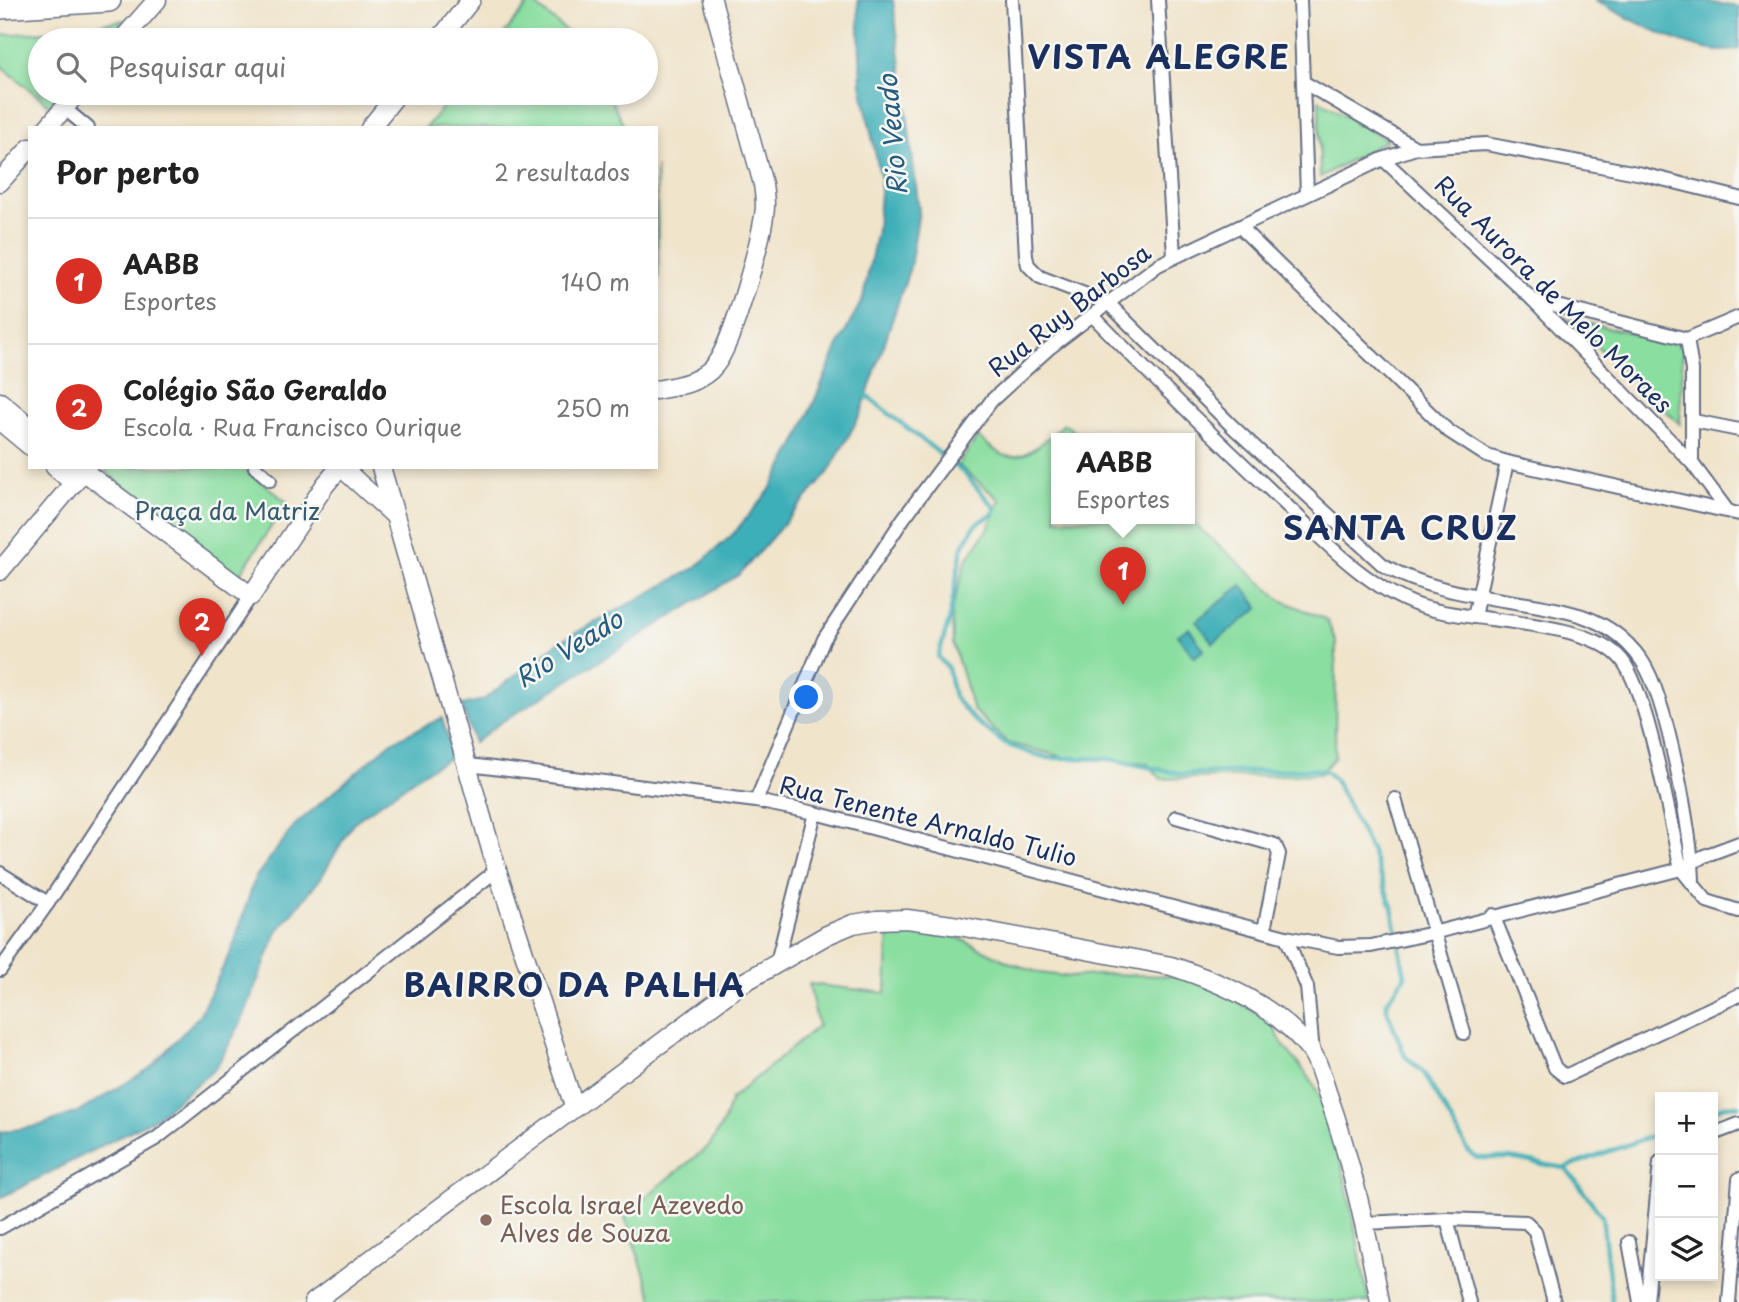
<!DOCTYPE html>
<html lang="pt">
<meta charset="utf-8">
<style>
:root{--surface:#fff;--page:#f2f2f2;--text:#222;--muted:#767676;--line:#e0e0e0;--accent:#d93025}
body{margin:0;font-family:"Playpen Sans",sans-serif;background:var(--page);color:var(--text)}
.controls{position:absolute;right:21px;bottom:21px;display:grid;overflow:hidden;border-radius:0px;box-shadow:0 4px 10px #0003}
.controls button{width:63px;height:63px;display:grid;place-items:center;padding:0;border:0;border-bottom:2px solid var(--line);background:var(--surface);color:var(--text);font:35px sans-serif}
.you{position:absolute;left:807px;top:698px;width:24px;height:24px;margin:-18px;border:5px solid #fff;border-radius:50%;background:#1a73e8;box-shadow:0 0 0 10px #1a73e833}
.badge{display:grid;place-items:center;width:46px;height:46px;border-radius:50%;background:var(--accent);color:#fff;font-size:23px;font-weight:700}
.pin{position:absolute;translate:-50% -58px;filter:drop-shadow(0 2px 4px #0008)}
.pin::after{content:'';position:absolute;top:37px;width:24px;height:21px;background:inherit;clip-path:polygon(0 0,100% 0,50% 100%)}
.popup{position:absolute;left:1051px;top:433px;width:144px;height:91px;box-sizing:border-box;display:grid;place-content:center;border-radius:0px;background:var(--surface);filter:drop-shadow(0 2px 5px #0005);font-size:23px;white-space:nowrap;color:var(--muted)}
.popup b{font-size:26px;color:var(--text)}
.popup::after{content:'';position:absolute;left:50%;top:100%;margin-left:-14px;border:14px solid transparent;border-top-color:var(--surface)}
.list{margin:0;padding:0;list-style:none}
h2{display:flex;justify-content:space-between;align-items:center;height:91px;margin:0;padding:0 28px;font-size:30px}
h2 small{font-size:23px;font-weight:400;color:var(--muted)}
.list li{display:grid;grid-template-columns:46px 1fr auto;gap:21px;align-items:center;box-sizing:border-box;height:126px;padding:0 28px;border-top:2px solid var(--line)}
.list b{display:block;font-size:26px;white-space:nowrap}
.list p{margin:0;font-size:23px;white-space:nowrap;color:var(--muted)}
.list em{font-size:23px;font-style:normal;color:var(--muted)}
.icon{flex:none;width:38px;height:38px;fill:none;stroke:currentColor;stroke-width:2;stroke-linecap:round;stroke-linejoin:round}
.map{position:relative;flex:none;width:1739px;height:1302px;overflow:hidden}
.search{position:absolute;background:var(--surface);box-shadow:0 4px 10px #0003;left:28px;top:28px;width:630px;height:77px;display:flex;align-items:center;gap:18px;box-sizing:border-box;padding:0 24px;border-radius:38px;color:var(--muted);font-size:26px}
.panel{position:absolute;background:var(--surface);box-shadow:0 4px 10px #0003;left:28px;top:126px;width:630px;height:343px;border-radius:0px}
.map>svg:first-child{display:block}
</style>
<div class="map">
<svg width="1739" height="1302" viewBox="0 0 1739 1302">
<rect width="100%" height="100%" fill="#f6f6f2"/>
<filter id="ink" filterUnits="userSpaceOnUse"><feTurbulence type="fractalNoise" baseFrequency=".0143" numOctaves="2"/><feDisplacementMap in="SourceGraphic" scale="14" xChannelSelector="R" yChannelSelector="G"/><feConvolveMatrix kernelMatrix="1 2 1 2 8 2 1 2 1" color-interpolation-filters="sRGB"/></filter>
<filter id="wash" filterUnits="userSpaceOnUse"><feTurbulence type="fractalNoise" baseFrequency=".00686" numOctaves="4" result="noise"/><feDisplacementMap in="SourceGraphic" scale="28" xChannelSelector="R" yChannelSelector="G"/><feGaussianBlur stdDeviation="1.57" result="paint"/><feColorMatrix in="noise" values="0 0 0 0 0 0 0 0 0 0 0 0 0 0 0 0 0 1.4 0 .05"/><feComposite in="paint" operator="in"/></filter>
<g filter="url(#wash)">
<rect width="100%" height="100%" fill="#f0e4ca"/>
<g fill="#8adea0" stroke="#52867f" stroke-width="2">
<path d="M 531,1 L 577,40 L 499,40 Z"/>
<path d="M 124,20 L 107,40 L 40,40 L 40,93 L 61,93 L 50,106 L 0,65 L 0,35 L 61,31 Z"/>
<path d="M 455,93 L 608,93 L 625,128 L 425,128 Z"/>
<path d="M 1319,100 L 1387,140 L 1320,177 Z"/>
<path d="M 656,167 L 659,280 L 656,281 Z"/>
<path d="M 1568,319 L 1683,344 L 1680,424 Z"/>
<path d="M 1064,424 L 1085,439 L 1056,439 L 1056,519 L 1189,519 L 1281,600 L 1327,620 L 1336,642 L 1335,757 L 1320,774 L 1161,779 L 1147,763 L 1064,757 L 1008,743 L 973,710 L 953,644 L 952,610 L 966,561 L 989,527 L 1000,500 L 958,465 L 978,437 C 986,443 997,454 1006,456 C 1027,461 1050,436 1064,424 Z"/>
<path d="M 110,467 L 242,467 L 287,502 L 239,576 L 184,537 L 106,472 Z"/>
<path d="M 889,920 L 948,933 L 1011,963 L 1040,973 L 1071,977 L 1108,974 L 1200,977 L 1273,1024 C 1281,1051 1308,1068 1319,1095 C 1346,1160 1355,1233 1369,1302 L 654,1302 L 624,1214 L 709,1146 L 724,1121 L 731,1099 L 818,1026 L 809,984 L 886,993 Z"/>
</g>
<g fill="#3eafb8" stroke="#2c6f8b" stroke-width="2">
<path d="M 858,0 L 893,0 L 919,211 L 910,267 L 861,413 L 829,472 L 740,574 L 500,723 L 474,743 L 462,705 L 483,700 L 559,642 L 695,568 L 733,534 L 769,491 L 798,439 L 837,348 L 863,298 L 877,230 L 881,180 L 861,85 Z"/>
<path d="M 1594,0 L 1697,0 L 1739,7 L 1739,49 C 1702,61 1627,17 1594,0 Z"/>
<path d="M 1242,585 L 1259,608 L 1213,643 L 1196,621 Z"/>
<path d="M 1189,628 L 1204,650 L 1194,657 L 1178,635 Z"/>
<path d="M 442,718 L 453,756 L 421,774 L 353,823 L 321,878 L 277,932 L 241,1023 L 215,1069 L 154,1119 L 0,1198 L 0,1132 L 38,1126 L 80,1111 L 150,1068 L 199,1016 L 232,949 L 255,878 L 295,825 L 393,741 Z"/>
</g>
<g fill="none" stroke-linecap="round" stroke-linejoin="round">
<g stroke="#3eafb8" stroke-width="4.5">
<path d="M 863,393 L 963,472 L 996,509 L 993,514 L 975,525 L 962,548 L 949,621 L 938,657 L 948,668 L 954,697 L 973,719 L 1005,744 L 1030,753 L 1049,758 L 1109,759 L 1182,774 L 1313,769 L 1327,772 L 1335,780 L 1371,850 L 1392,907 L 1405,976 L 1387,1002 L 1387,1010 L 1405,1056 L 1424,1073 L 1469,1152 L 1477,1158 L 1510,1158 L 1564,1168 L 1660,1133"/>
<path d="M 1713,1111 L 1724,1106 L 1739,1105"/>
<path d="M 1566,1168 L 1602,1216 L 1612,1302"/>
</g>
</g>
</g>
<g filter="url(#ink)">
<g fill="none" stroke-linecap="round" stroke-linejoin="round">
<g stroke="#666e84" stroke-width="16">
<g id="street">
<path d="M 1012,0 L 1026,256 L 1028,265 L 1040,277 L 1108,303 L 1233,427 L 1383,565 C 1440,598 1506,597 1568,612 C 1599,619 1624,635 1642,661 C 1667,698 1693,838 1693,884 L 1681,869 C 1670,822 1648,693 1622,660 C 1588,618 1472,624 1420,606 C 1367,588 1322,539 1282,501 C 1217,440 1154,379 1092,315"/>
<path d="M 1158,0 L 1174,256"/>
<path d="M 1300,0 L 1307,194"/>
<path d="M 1303,82 L 1416,148"/>
<path d="M 64,108 L 88,128"/>
<path d="M 1383,159 L 1533,300 L 1692,463"/>
<path d="M 1240,227 L 1447,430 L 1487,456 L 1507,462 L 1739,514"/>
<path d="M 1533,300 L 1687,339 L 1739,317"/>
<path d="M 1687,339 L 1692,370 L 1692,463 L 1727,510"/>
<path d="M 1694,421 L 1739,430"/>
<path d="M 255,467 L 270,480"/>
<path d="M 1474,617 L 1507,462"/>
<path d="M 469,765 L 756,801 L 815,813 L 1286,937 L 1338,947 L 1371,946 L 1433,933 L 1681,869 L 1704,856 L 1739,843"/>
<path d="M 1395,799 L 1464,1033"/>
<path d="M 756,801 L 824,639 L 903,519 L 992,400 L 1048,349 L 1158,265 L 1383,159 L 1416,148 L 1486,144 L 1642,174 L 1739,198"/>
<path d="M 1176,817 L 1275,845 L 1279,854 L 1264,930"/>
<path d="M 0,873 L 48,903"/>
<path d="M 1693,884 L 1707,901 L 1739,911"/>
<path d="M 1493,915 L 1555,1068 L 1565,1076 L 1739,995"/>
<path d="M 1286,937 L 1307,987 L 1313,1053"/>
<path d="M 777,962 L 815,813"/>
<path d="M 0,970 L 48,903 L 251,596"/>
<path d="M 1713,1134 L 1739,1124"/>
<path d="M 1447,1219 L 1469,1302"/>
<path d="M 1365,1223 L 1447,1219 L 1526,1222 L 1535,1231 L 1554,1302"/>
<path d="M 0,1228 L 157,1138 L 497,870"/>
<path d="M 1629,1242 L 1640,1302"/>
<path d="M 1647,1302 L 1660,1162"/>
<path d="M 1729,1302 L 1739,1179"/>
</g>
</g>
<g stroke="#666e84" stroke-width="21">
<g id="secondary">
<path d="M 122,40 L 157,0"/>
<path d="M 439,40 L 471,0"/>
<path d="M 47,128 L 77,93"/>
<path d="M 370,128 L 398,93"/>
<path d="M 0,182 L 30,148"/>
<path d="M 656,390 C 677,386 701,383 715,365 C 732,345 764,234 765,206 C 765,199 764,191 763,184 L 712,0"/>
<path d="M 0,402 L 30,427"/>
<path d="M 0,421 L 30,446"/>
<path d="M 55,467 L 74,483"/>
<path d="M 78,467 L 251,596 L 325,485 L 340,467"/>
<path d="M 341,467 L 394,515"/>
<path d="M 381,467 L 497,870 L 574,1106"/>
<path d="M 0,571 L 87,467"/>
<path d="M 314,1302 L 739,985 L 827,935 L 853,924 L 877,920 L 907,919 L 959,926 L 1171,966 C 1223,983 1277,1006 1311,1051 C 1319,1062 1323,1081 1328,1095 C 1352,1163 1367,1231 1380,1302"/>
</g>
</g>
<g stroke="#666e84" stroke-width="26">
<path id="highway" d="M 0,7 L 109,0"/>
</g>
<use href="#street" stroke="#fff" stroke-width="12"/>
<use href="#secondary" stroke="#fff" stroke-width="18"/>
<use href="#highway" stroke="#fff" stroke-width="23"/>
</g>
</g>
<circle fill="#8d6e63" stroke="#f6f6f2" stroke-width="2.5" cx="486" cy="1220" r="7"/>
<g text-anchor="middle" stroke-width="5" stroke-linejoin="round" paint-order="stroke">
<g font-size="24" fill="#1b2f5e" stroke="#f6f6f2">
<text transform="translate(1553 295) rotate(45)" y="8">Rua Aurora de Melo Moraes</text>
<text transform="translate(1070 311) rotate(-38)" y="8">Rua Ruy Barbosa</text>
<text transform="translate(928 822) rotate(14)" y="8">Rua Tenente Arnaldo Tulio</text>
</g>
<g font-size="24" fill="#375b6e" stroke="#f6f6f2">
<text x="227" y="520">Praça da Matriz</text>
</g>
<g font-size="24" fill="#785e54" stroke="#f6f6f2" text-anchor="start">
<text x="500" y="1214">Escola Israel Azevedo<tspan x="500" dy="28">Alves de Souza</tspan></text>
</g>
<g font-size="26" font-style="italic" fill="#275c7e" stroke="#f6f6f2">
<text transform="translate(893 135) rotate(-95)" y="9">Rio Veado</text>
<text transform="translate(569 649) rotate(-32)" y="9">Rio Veado</text>
</g>
<g font-size="32" font-weight="bold" letter-spacing="2" fill="#1b2f5e" stroke="#f6f6f2">
<text x="1159" y="69">VISTA ALEGRE</text>
<text x="1401" y="540">SANTA CRUZ</text>
<text x="575" y="997">BAIRRO DA PALHA</text>
</g>
</g>
</svg>
<div class="controls">
<button>+</button>
<button>−</button>
<button><svg class="icon" aria-label="layers" viewBox="0 0 24 24"><path d="M12 4l9 5-9 5-9-5zM3 14l9 5 9-5"/></svg></button>
</div>
<div class="you"></div>
<div class="pin badge" style="left:1123px;top:605px">1</div>
<div class="popup"><b>AABB</b>Esportes</div>
<div class="pin badge" style="left:202px;top:656px">2</div>
<div class="search"><svg class="icon" aria-label="search" viewBox="0 0 24 24"><circle cx="10" cy="10" r="6"/><path d="M15 15l6 6"/></svg>Pesquisar aqui</div>
<section class="panel">
<h2>Por perto<small>2 resultados</small></h2>
<ul class="list">
<li><span class="badge">1</span><div><b>AABB</b><p>Esportes</p></div><em>140 m</em></li>
<li><span class="badge">2</span><div><b>Colégio São Geraldo</b><p>Escola · Rua Francisco Ourique</p></div><em>250 m</em></li>
</ul>
</section>
</div>
